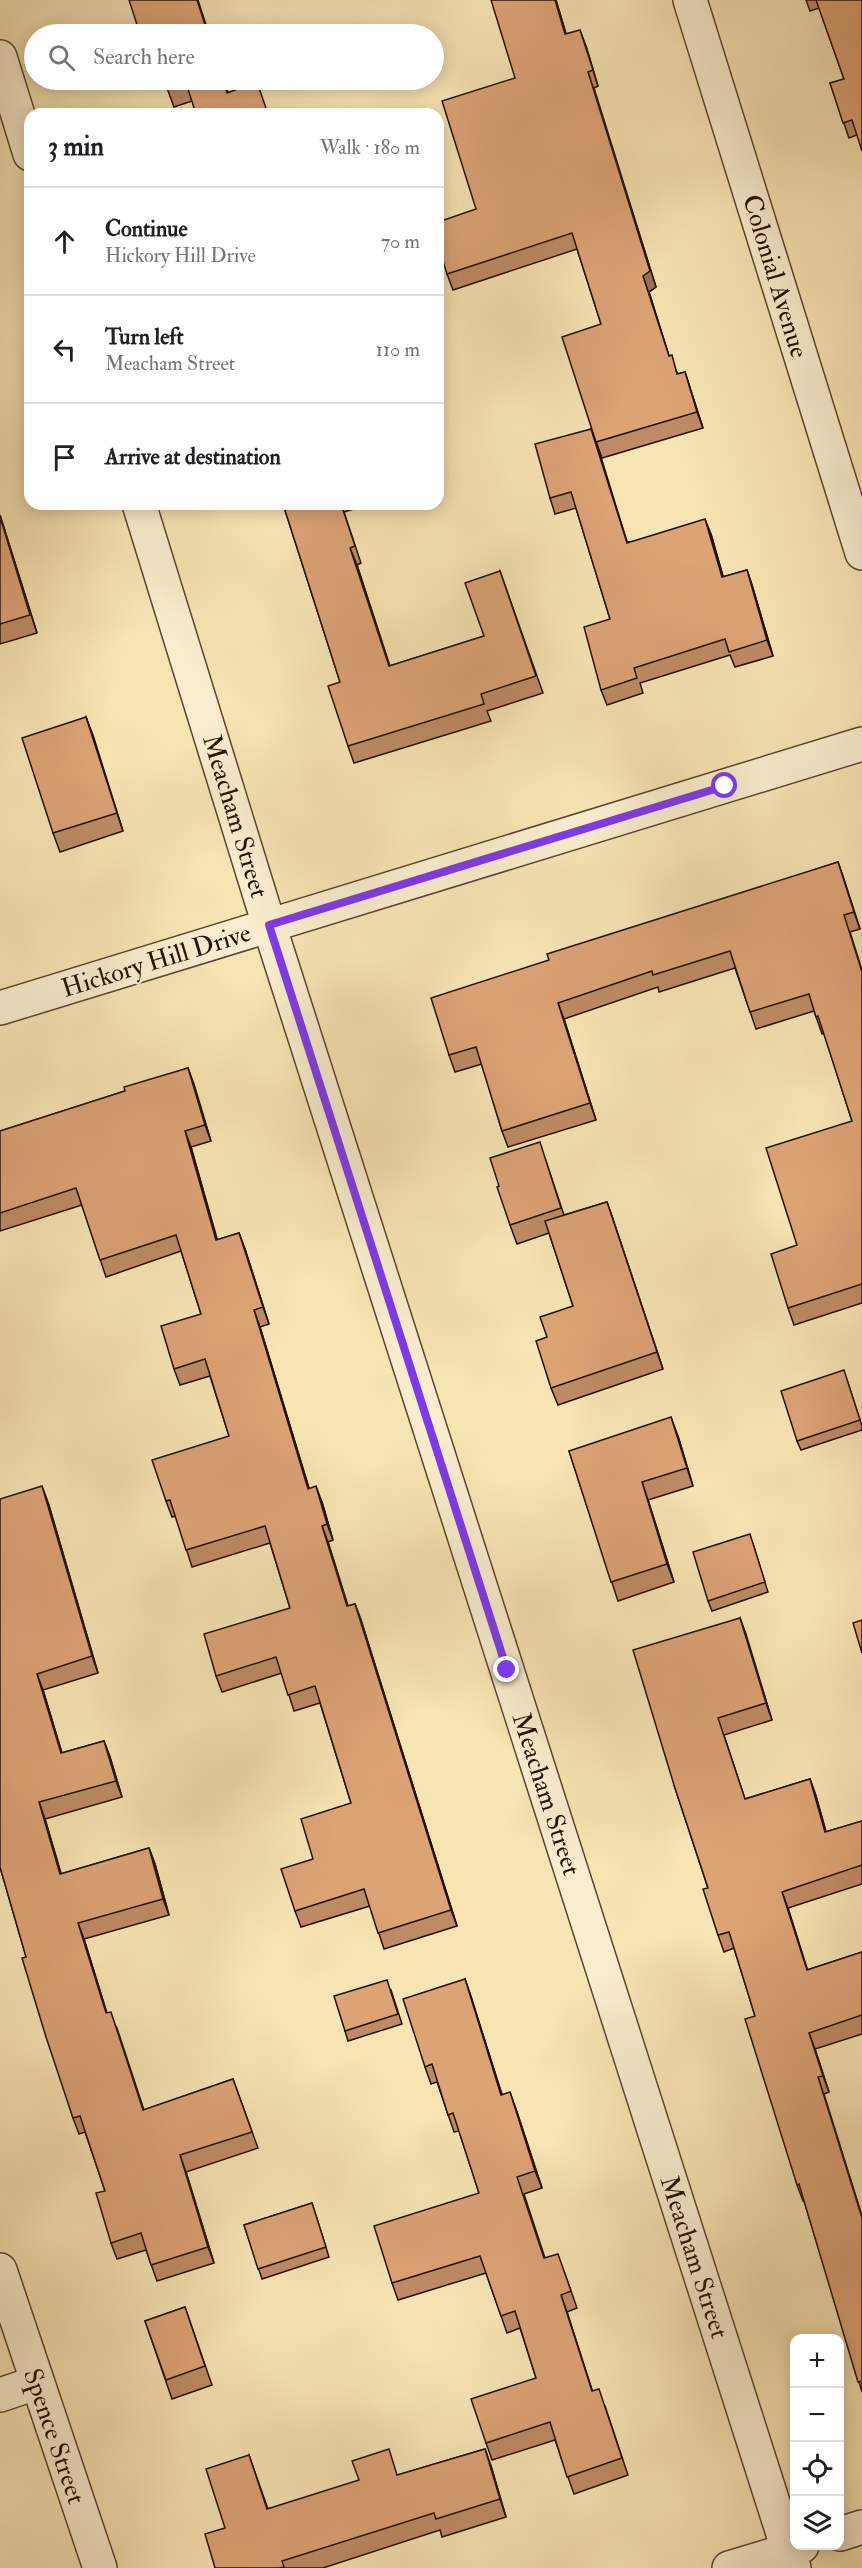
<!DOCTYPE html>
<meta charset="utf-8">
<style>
:root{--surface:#fff;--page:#f2f2f2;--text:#202124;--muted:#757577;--line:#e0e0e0}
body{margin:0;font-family:"IM FELL Double Pica",serif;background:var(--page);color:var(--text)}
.controls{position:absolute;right:18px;bottom:18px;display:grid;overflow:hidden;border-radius:12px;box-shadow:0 3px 15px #0003}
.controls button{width:54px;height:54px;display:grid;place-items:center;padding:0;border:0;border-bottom:2px solid var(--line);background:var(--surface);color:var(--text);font:30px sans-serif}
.stop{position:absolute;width:18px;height:18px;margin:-14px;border:4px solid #7c3aed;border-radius:50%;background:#fff}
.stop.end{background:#7c3aed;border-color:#fff;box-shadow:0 2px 6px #0008}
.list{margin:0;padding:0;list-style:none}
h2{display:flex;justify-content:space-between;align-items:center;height:78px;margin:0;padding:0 24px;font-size:26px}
h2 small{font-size:20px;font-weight:400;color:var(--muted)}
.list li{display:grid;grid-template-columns:39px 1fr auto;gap:18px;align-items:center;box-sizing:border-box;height:108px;padding:0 24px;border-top:2px solid var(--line)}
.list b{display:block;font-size:22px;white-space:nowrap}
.list p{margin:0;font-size:20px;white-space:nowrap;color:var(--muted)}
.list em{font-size:20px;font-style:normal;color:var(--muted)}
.icon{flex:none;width:33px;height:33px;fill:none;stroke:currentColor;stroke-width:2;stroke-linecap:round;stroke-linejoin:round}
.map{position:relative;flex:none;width:862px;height:2568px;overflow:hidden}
.search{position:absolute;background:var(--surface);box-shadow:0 3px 15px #0003;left:24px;top:24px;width:420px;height:66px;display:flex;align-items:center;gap:15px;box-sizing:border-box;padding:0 21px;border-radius:33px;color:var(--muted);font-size:22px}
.panel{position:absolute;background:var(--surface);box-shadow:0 3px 15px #0003;left:24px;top:108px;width:420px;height:402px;border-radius:18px}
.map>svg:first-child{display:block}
</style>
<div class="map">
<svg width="862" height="2568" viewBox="0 0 862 2568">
<rect width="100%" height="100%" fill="#f7e4b3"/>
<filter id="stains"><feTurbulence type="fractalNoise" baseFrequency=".00333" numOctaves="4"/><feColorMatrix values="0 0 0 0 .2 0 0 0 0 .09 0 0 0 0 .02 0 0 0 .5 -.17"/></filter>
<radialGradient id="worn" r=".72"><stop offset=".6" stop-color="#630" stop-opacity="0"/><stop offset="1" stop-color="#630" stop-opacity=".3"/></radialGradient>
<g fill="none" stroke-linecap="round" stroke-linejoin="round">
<g stroke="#5a452f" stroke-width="36">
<g id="minor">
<path d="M 690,0 L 862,553"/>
<path d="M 0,57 L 30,154"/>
<path d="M 139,504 L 269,925 L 794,2568"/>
<path d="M 0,1008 L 862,744"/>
<path d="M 0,2270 L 100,2568"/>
<path d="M 0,2395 L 36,2383"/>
<path d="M 840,2534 L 862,2527"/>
<path d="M 729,2568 L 802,2546"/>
</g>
</g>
<use href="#minor" stroke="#faedce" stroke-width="33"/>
</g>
<g fill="#bd8c65" stroke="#251003" stroke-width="1.5">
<path d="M 556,0 L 566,34 L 586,46 L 598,86 L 594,88 L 656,287 L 649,292 L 669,356 L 678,374 L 685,372 L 703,428 L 602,458 L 596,442 L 601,324 L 577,249 L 453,290 L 447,274 L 476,209 L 515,78 Z"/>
<path d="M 806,0 L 862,0 L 857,135 L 849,138 L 830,83 L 844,79 L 819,8 L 810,11 Z"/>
<path d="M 164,80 L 224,80 L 228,92 L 268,114 L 192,101 L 174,107 Z"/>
<path d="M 591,429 L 627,542 L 711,534 L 723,577 L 747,570 L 752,585 L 773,656 L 735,667 L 730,655 L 640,683 L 643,693 L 607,705 L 601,690 L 610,619 L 576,508 L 555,514 L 550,498 Z"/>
<path d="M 283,504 L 370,504 L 344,512 L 361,563 L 357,565 L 390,666 L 484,636 L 500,571 L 543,693 L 487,711 L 491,721 L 354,763 L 348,746 L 340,682 Z"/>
<path d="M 0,515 L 37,633 L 0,644 Z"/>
<path d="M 86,717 L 123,831 L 60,852 L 53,833 Z"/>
<path d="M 838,862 L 860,929 L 850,932 L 862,970 L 862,1303 L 794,1325 L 788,1308 L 797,1245 L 852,1121 L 824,1033 L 822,1034 L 814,1011 L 756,1029 L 735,968 L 659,992 L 658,987 L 564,1019 L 596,1120 L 508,1147 L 502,1131 L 482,1064 L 455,1072 L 449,1055 L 549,960 Z"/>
<path d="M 188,1068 L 211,1141 L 191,1147 L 217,1240 L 239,1233 L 245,1249 L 269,1324 L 260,1327 L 309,1488 L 322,1502 L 333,1540 L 328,1542 L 348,1606 L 355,1604 L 361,1620 L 457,1926 L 384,1949 L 370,1906 L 301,1927 L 295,1911 L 313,1859 L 351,1803 L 320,1703 L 294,1711 L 282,1673 L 222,1692 L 216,1676 L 290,1608 L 270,1543 L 192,1567 L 176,1516 L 172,1517 L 166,1501 L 229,1436 L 210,1376 L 180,1385 L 174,1369 L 201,1314 L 181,1251 L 106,1277 L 82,1205 L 0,1231 L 0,1131 L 125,1091 Z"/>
<path d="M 546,1161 L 564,1215 L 607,1202 L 663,1369 L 558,1405 L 551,1388 L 547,1337 L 573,1306 L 549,1233 L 517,1244 L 510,1225 Z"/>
<path d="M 847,1380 L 862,1426 L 862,1430 L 801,1450 L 797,1441 Z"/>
<path d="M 678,1436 L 693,1486 L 648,1500 L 674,1582 L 618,1601 L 569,1451 Z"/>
<path d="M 48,1502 L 98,1673 L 43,1690 L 62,1753 L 104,1741 L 110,1757 L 122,1797 L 45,1819 L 61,1874 L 149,1848 L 155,1864 L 169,1915 L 84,1939 L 107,2013 L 117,2028 L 144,2110 L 233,2079 L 258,2148 L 186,2172 L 214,2263 L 157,2281 L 146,2250 L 117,2259 L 111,2243 L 105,2191 L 85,2132 L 79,2134 L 73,2118 L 0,1867 Z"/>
<path d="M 753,1544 L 768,1592 L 712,1611 L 708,1601 Z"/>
<path d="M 740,1618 L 772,1720 L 724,1735 L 745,1799 L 810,1779 L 816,1796 L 826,1832 L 862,1821 L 862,1884 L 788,1908 L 807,1970 L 862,1952 L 862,2034 L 815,2049 L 829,2092 L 824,2094 L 862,2216 L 862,2392 L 804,2201 L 803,2201 L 797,2185 L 755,2016 L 734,1948 L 724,1952 L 718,1935 L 708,1888 L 674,1785 Z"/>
<path d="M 465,1979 L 502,2094 L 516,2109 L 542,2188 L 524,2194 L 545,2258 L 564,2271 L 577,2308 L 567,2312 L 592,2391 L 605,2406 L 628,2475 L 574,2494 L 555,2440 L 492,2460 L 486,2443 L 536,2378 L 520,2328 L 507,2333 L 486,2273 L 398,2300 L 392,2283 L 479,2193 L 459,2131 L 454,2132 L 437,2082 L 431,2084 L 425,2067 Z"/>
<path d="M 391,1990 L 402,2024 L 348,2041 L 345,2031 Z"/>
<path d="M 312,2203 L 329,2257 L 262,2279 L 244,2225 Z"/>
<path d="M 185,2307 L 212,2385 L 172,2399 L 145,2321 Z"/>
<path d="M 485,2449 L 491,2466 L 506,2517 L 442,2537 L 440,2530 L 323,2568 L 215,2568 L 225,2528 L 249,2455 L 268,2509 L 398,2475 Z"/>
</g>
<g fill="#9a7252" stroke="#251003" stroke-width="1.5">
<path d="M 197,0 L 198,0 L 209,34 L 208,34 Z"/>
<path d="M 555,0 L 556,0 L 571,50 L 565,34 Z"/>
<path d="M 580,30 L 586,46 L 598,86 L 593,70 Z"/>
<path d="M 588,72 L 656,287 L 649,292 L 674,372 L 643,276 Z"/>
<path d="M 685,372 L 690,388 L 703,428 L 697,412 Z"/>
<path d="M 591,429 L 597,444 L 632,558 L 627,543 Z"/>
<path d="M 0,515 L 37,633 L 0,517 Z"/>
<path d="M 705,519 L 711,534 L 728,593 L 722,577 Z"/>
<path d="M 350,548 L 357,565 L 395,683 L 389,666 Z"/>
<path d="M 747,570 L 752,585 L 773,656 L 767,640 Z"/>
<path d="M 86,717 L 93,735 L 123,831 L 117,813 Z"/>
<path d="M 838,862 L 844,879 L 860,929 L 854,912 Z"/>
<path d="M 558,1003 L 564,1019 L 596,1120 L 590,1103 Z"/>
<path d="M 188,1068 L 194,1084 L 211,1141 L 205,1125 Z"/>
<path d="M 185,1131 L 191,1147 L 222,1256 L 216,1240 Z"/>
<path d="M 607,1202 L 613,1219 L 663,1369 L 657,1352 Z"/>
<path d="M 239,1233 L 245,1249 L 269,1324 L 263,1307 Z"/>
<path d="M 254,1310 L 260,1327 L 314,1505 L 308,1489 Z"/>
<path d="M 671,1417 L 678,1436 L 693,1486 L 687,1468 Z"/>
<path d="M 642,1482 L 648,1500 L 674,1582 L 667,1564 Z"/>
<path d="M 42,1486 L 48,1502 L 98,1673 L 92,1656 Z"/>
<path d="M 316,1486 L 322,1502 L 333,1540 L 327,1524 Z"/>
<path d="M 322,1526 L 328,1542 L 353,1622 L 347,1606 Z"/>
<path d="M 355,1604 L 361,1620 L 457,1926 L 451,1910 Z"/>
<path d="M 740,1618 L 746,1634 L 772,1720 L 766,1703 Z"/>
<path d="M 37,1674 L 43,1690 L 67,1770 L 61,1753 Z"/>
<path d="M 104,1741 L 110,1757 L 122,1797 L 116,1781 Z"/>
<path d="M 810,1779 L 816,1796 L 831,1849 L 825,1832 Z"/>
<path d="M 39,1802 L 45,1819 L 66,1890 L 60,1874 Z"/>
<path d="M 149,1848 L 155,1864 L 169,1915 L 163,1899 Z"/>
<path d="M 782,1892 L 788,1908 L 813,1987 L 807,1970 Z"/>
<path d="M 78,1923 L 84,1939 L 112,2030 L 106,2013 Z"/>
<path d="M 465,1979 L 471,1996 L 507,2112 L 501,2095 Z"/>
<path d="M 809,2033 L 815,2049 L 829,2092 L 823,2076 Z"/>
<path d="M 818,2077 L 862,2216 L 862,2218 Z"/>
<path d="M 510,2092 L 516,2109 L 542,2188 L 535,2171 Z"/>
<path d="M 180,2155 L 186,2172 L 214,2263 L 208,2247 Z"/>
<path d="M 561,2295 L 567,2312 L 598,2408 L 592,2391 Z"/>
<path d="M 485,2449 L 491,2466 L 506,2517 L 500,2499 Z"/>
</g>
<g fill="#dca375" stroke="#251003" stroke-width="1.5">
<path d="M 129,0 L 197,0 L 208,34 L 140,34 Z"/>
<path d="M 491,0 L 555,0 L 565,34 L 580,30 L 593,70 L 588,72 L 650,271 L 643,276 L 669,356 L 672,355 L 677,374 L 685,372 L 697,412 L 596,442 L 562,337 L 601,324 L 572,233 L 447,274 L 438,245 L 438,222 L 476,209 L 442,101 L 515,78 Z"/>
<path d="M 816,0 L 862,0 L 862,151 L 852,120 L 843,123 L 830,83 L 844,79 Z"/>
<path d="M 164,80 L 223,80 L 227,93 L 257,82 L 268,114 L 196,114 L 186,83 L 167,89 Z"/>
<path d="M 591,429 L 627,543 L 705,519 L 722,577 L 747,570 L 767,640 L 729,652 L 725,639 L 634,668 L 637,678 L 601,690 L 584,627 L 610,619 L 571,492 L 550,498 L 535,444 Z"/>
<path d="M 283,504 L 341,504 L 355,546 L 350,548 L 389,666 L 484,636 L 465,583 L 500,571 L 536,676 L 481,694 L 484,704 L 348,746 L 328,686 L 340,682 Z"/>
<path d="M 0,517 L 30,615 L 0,624 Z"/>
<path d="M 86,717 L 117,813 L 53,833 L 22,738 Z"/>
<path d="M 838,862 L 854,912 L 844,915 L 862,972 L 862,1284 L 788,1308 L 771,1254 L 797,1245 L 766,1148 L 852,1121 L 818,1016 L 816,1017 L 809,994 L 750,1012 L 730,951 L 653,975 L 652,971 L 558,1003 L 590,1103 L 502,1131 L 476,1047 L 449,1055 L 431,998 L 549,960 L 547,954 Z"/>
<path d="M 188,1068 L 205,1125 L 185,1131 L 216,1240 L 239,1233 L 263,1307 L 254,1310 L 308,1489 L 316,1486 L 327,1524 L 322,1526 L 347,1606 L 355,1604 L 451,1910 L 378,1933 L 364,1889 L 295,1911 L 281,1869 L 313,1859 L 301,1819 L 351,1803 L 315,1686 L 288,1695 L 276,1657 L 216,1676 L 204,1634 L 290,1608 L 265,1526 L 186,1550 L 170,1500 L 166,1501 L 152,1460 L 229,1436 L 205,1359 L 174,1369 L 161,1326 L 201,1314 L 176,1235 L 100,1260 L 76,1188 L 0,1213 L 0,1131 L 125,1091 L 124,1087 Z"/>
<path d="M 540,1142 L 561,1208 L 510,1225 L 497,1187 L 499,1186 L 490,1158 Z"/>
<path d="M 607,1202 L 657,1352 L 551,1388 L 536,1341 L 547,1337 L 540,1317 L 573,1306 L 545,1221 Z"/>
<path d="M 844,1370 L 860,1420 L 797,1441 L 781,1391 Z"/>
<path d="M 671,1417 L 687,1468 L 642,1482 L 667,1564 L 611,1582 L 569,1451 Z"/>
<path d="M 42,1486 L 92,1656 L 37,1674 L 61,1753 L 104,1741 L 116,1781 L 39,1802 L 60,1874 L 149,1848 L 163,1899 L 78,1923 L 106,2013 L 111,2012 L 143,2110 L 233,2079 L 252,2132 L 180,2155 L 208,2247 L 151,2265 L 141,2233 L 111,2243 L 96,2193 L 105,2191 L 80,2116 L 73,2118 L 46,2037 L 22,1958 L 26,1957 L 0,1867 L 0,1499 Z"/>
<path d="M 750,1534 L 765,1582 L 708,1601 L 693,1552 Z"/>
<path d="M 740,1618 L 766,1703 L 718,1718 L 745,1799 L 810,1779 L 825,1832 L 862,1821 L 862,1865 L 782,1892 L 807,1970 L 862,1952 L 862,2015 L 809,2033 L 823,2076 L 818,2077 L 862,2218 L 862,2381 L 858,2382 L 799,2184 L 797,2185 L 745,2019 L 755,2016 L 729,1932 L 718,1935 L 703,1889 L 708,1888 L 674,1785 L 633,1650 Z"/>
<path d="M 862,1620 L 862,1653 L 853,1623 Z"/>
<path d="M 465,1979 L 501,2095 L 510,2092 L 535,2171 L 517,2177 L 544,2258 L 558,2254 L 571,2291 L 561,2295 L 592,2391 L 599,2389 L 622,2458 L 567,2477 L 550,2422 L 486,2443 L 471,2399 L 536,2378 L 515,2311 L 501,2316 L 480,2256 L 392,2283 L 374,2226 L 479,2193 L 453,2113 L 448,2115 L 432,2064 L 425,2067 L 403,1999 Z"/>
<path d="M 387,1980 L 398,2014 L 345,2031 L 334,1996 Z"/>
<path d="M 312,2203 L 326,2247 L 258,2269 L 244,2225 Z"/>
<path d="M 185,2307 L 205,2366 L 166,2380 L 145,2321 Z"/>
<path d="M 389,2449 L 397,2475 L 485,2449 L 500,2499 L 436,2519 L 434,2513 L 282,2561 L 284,2567 L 279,2568 L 215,2568 L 205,2534 L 225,2528 L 206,2469 L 249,2455 L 267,2509 L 359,2480 L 352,2461 Z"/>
</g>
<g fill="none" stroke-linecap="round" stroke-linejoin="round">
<path stroke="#7c3aed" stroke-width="8" d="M 507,1670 L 269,925 L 725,786"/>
</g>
<g text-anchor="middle" stroke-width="4.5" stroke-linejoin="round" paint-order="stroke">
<g font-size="26" fill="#251003" stroke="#faedce">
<text transform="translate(776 276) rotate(73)" y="9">Colonial Avenue</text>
<text transform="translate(236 816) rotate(73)" y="9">Meacham Street</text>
<text transform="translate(156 960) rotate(-17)" y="9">Hickory Hill Drive</text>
<text transform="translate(547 1794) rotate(72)" y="9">Meacham Street</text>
<text transform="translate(695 2257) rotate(72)" y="9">Meacham Street</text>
<text transform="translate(55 2436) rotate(71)" y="9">Spence Street</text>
</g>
</g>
<rect width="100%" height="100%" filter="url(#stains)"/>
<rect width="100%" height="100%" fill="url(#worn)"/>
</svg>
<div class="controls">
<button>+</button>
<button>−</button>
<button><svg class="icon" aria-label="locate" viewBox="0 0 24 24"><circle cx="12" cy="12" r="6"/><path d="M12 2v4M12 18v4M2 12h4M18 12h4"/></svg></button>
<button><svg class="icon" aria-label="layers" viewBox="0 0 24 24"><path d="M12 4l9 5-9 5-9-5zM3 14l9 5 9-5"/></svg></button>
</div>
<div class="stop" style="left:725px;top:786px"></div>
<div class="stop end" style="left:507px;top:1670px"></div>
<div class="search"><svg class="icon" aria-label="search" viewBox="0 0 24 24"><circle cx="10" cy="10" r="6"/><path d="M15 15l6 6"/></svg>Search here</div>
<section class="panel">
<h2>3 min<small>Walk · 180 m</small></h2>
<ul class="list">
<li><svg class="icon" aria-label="ahead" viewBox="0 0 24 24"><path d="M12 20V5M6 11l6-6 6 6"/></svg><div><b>Continue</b><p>Hickory Hill Drive</p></div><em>70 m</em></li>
<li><svg class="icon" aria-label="left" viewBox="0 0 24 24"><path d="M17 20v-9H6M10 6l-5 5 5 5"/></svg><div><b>Turn left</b><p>Meacham Street</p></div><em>110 m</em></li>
<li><svg class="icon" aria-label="arrive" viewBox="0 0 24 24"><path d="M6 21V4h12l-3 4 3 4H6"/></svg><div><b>Arrive at destination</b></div></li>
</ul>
</section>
</div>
